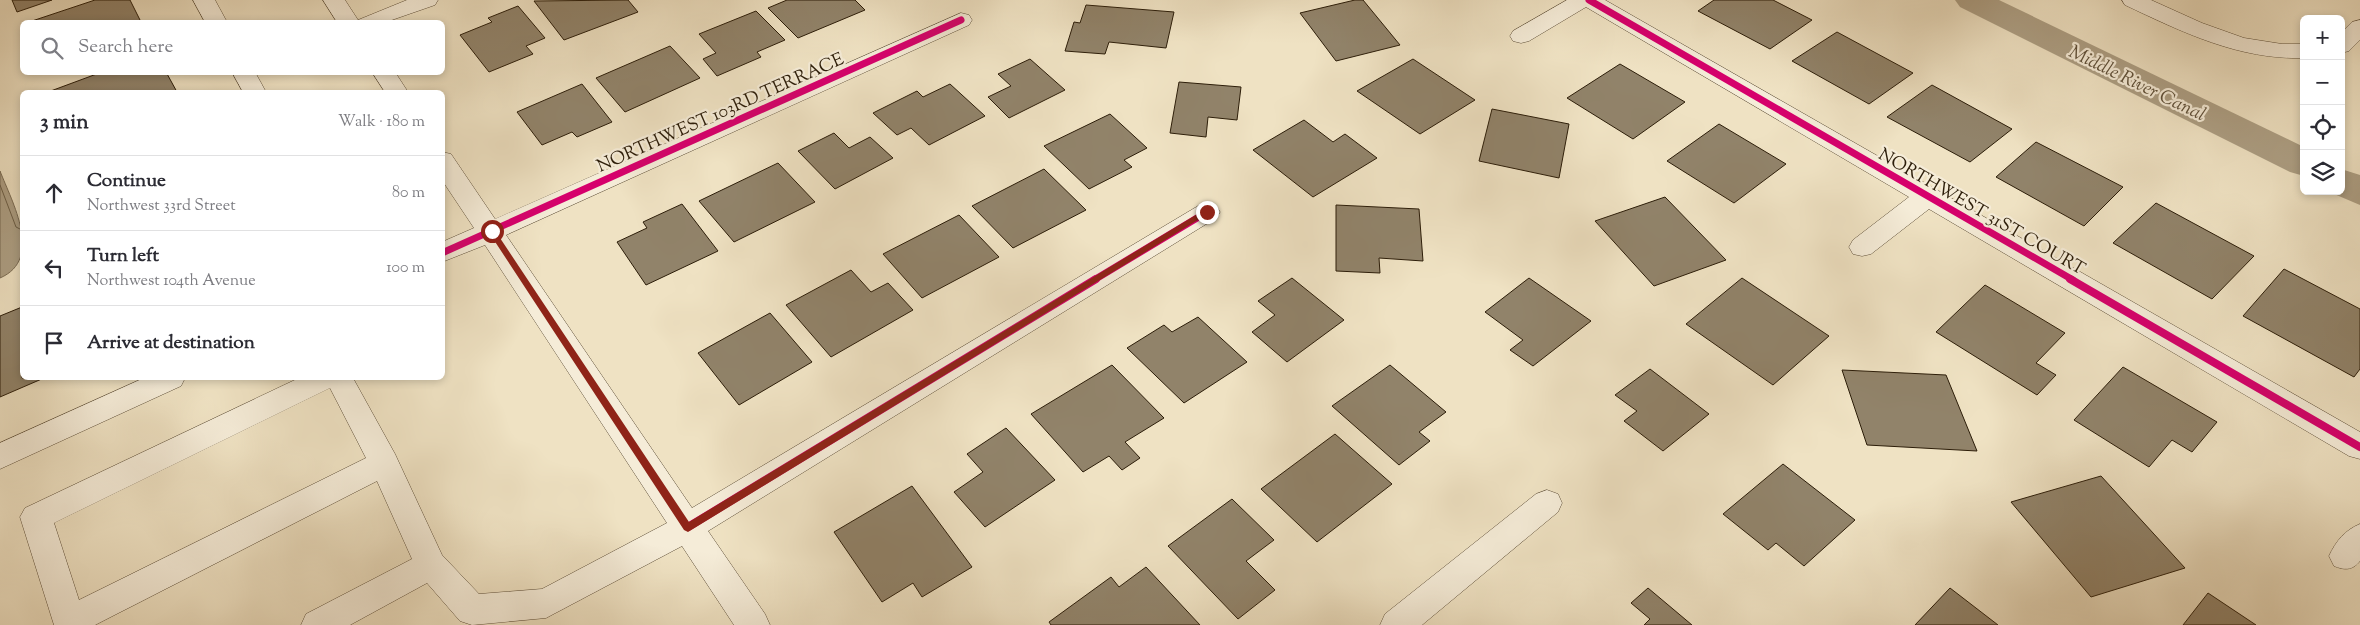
<!DOCTYPE html>
<meta charset="utf-8">
<style>
:root{--surface:#fff;--page:#f2f2f3;--text:#2b2b33;--muted:#7c7c81;--line:#e1e1e2}
body{margin:0;font-family:"Sorts Mill Goudy",serif;background:var(--page);color:var(--text)}
.controls{position:absolute;right:15px;top:15px;display:grid;overflow:hidden;border-radius:8px;box-shadow:0 2px 8px #0003}
.controls button{width:45px;height:45px;display:grid;place-items:center;padding:0;border:0;border-bottom:1px solid var(--line);background:var(--surface);color:var(--text);font:25px sans-serif}
.stop{position:absolute;width:15px;height:15px;margin:-11px;border:4px solid #8f2418;border-radius:50%;background:#fff}
.stop.end{background:#8f2418;border-color:#fff;box-shadow:0 1px 5px #0008}
.list{margin:0;padding:0;list-style:none}
h2{display:flex;justify-content:space-between;align-items:center;height:65px;margin:0;padding:0 20px;font-size:21px}
h2 small{font-size:16px;font-weight:400;color:var(--muted)}
.list li{display:grid;grid-template-columns:32px 1fr auto;gap:15px;align-items:center;box-sizing:border-box;height:75px;padding:0 20px;border-top:1px solid var(--line)}
.list b{display:block;font-size:19px;white-space:nowrap}
.list p{margin:0;font-size:16px;white-space:nowrap;color:var(--muted)}
.list em{font-size:16px;font-style:normal;color:var(--muted)}
.icon{flex:none;width:28px;height:28px;fill:none;stroke:currentColor;stroke-width:2;stroke-linecap:round;stroke-linejoin:round}
.map{position:relative;flex:none;width:2360px;height:625px;overflow:hidden}
.search{position:absolute;background:var(--surface);box-shadow:0 2px 8px #0003;left:20px;top:20px;width:425px;height:55px;display:flex;align-items:center;gap:12px;box-sizing:border-box;padding:0 18px;border-radius:8px;color:var(--muted);font-size:19px}
.panel{position:absolute;background:var(--surface);box-shadow:0 2px 8px #0003;left:20px;top:90px;width:425px;height:290px;border-radius:8px}
.map>svg:first-child{display:block}
</style>
<div class="map">
<svg width="2360" height="625" viewBox="0 0 2360 625">
<rect width="100%" height="100%" fill="#efe2c3"/>
<filter id="stains"><feTurbulence type="fractalNoise" baseFrequency=".004" numOctaves="4"/><feColorMatrix values="0 0 0 0 .2 0 0 0 0 .09 0 0 0 0 .02 0 0 0 .5 -.17"/></filter>
<radialGradient id="worn" r=".72"><stop offset=".6" stop-color="#630" stop-opacity="0"/><stop offset="1" stop-color="#630" stop-opacity=".3"/></radialGradient>
<path fill="#ad9f84" stroke="#796b53" d="M 0,171 C 12,202 44,259 0,278 Z"/>
<g fill="none" stroke-linecap="round" stroke-linejoin="round">
<path stroke="#6c5e46" stroke-width="1" d="M 0,185 L 16,227 L 22,230"/>
<g fill="#ad9f84" fill-rule="evenodd">
<path d="M 1955,0 L 1999,0 L 2304,147 L 2304,176 L 2290,172 L 1960,7 Z"/>
<path d="M 2341,169 L 2360,175 L 2360,205 L 2327,191 L 2341,191 Z"/>
</g>
</g>
<g fill="#91836a" stroke="#2c1d09">
<path d="M 12,0 L 52,0 L 17,12 Z"/>
<path d="M 95,0 L 130,0 L 141,22 L 29,22 Z"/>
<path d="M 628,0 L 638,12 L 564,40 L 534,1 Z"/>
<path d="M 787,0 L 855,0 L 865,10 L 798,38 L 768,8 Z"/>
<path d="M 1355,0 L 1363,0 L 1400,45 L 1336,61 L 1300,13 Z"/>
<path d="M 1714,0 L 1773,0 L 1812,20 L 1770,49 L 1698,11 Z"/>
<path d="M 1086,5 L 1174,12 L 1166,48 L 1109,42 L 1105,54 L 1065,51 L 1074,22 L 1080,23 Z"/>
<path d="M 518,6 L 545,38 L 526,46 L 533,54 L 489,72 L 460,35 L 492,22 L 488,18 Z"/>
<path d="M 756,11 L 785,40 L 757,52 L 761,57 L 717,76 L 703,59 L 716,53 L 699,34 Z"/>
<path d="M 1837,32 L 1913,73 L 1869,104 L 1792,61 Z"/>
<path d="M 670,46 L 700,78 L 625,112 L 596,78 Z"/>
<path d="M 1030,59 L 1065,90 L 1009,118 L 988,97 L 1011,86 L 998,74 Z"/>
<path d="M 1413,59 L 1475,100 L 1420,134 L 1357,91 Z"/>
<path d="M 1620,64 L 1685,102 L 1633,139 L 1567,98 Z"/>
<path d="M 102,72 L 166,72 L 177,92 L 48,92 Z"/>
<path d="M 1179,82 L 1241,87 L 1237,120 L 1208,117 L 1206,137 L 1170,133 Z"/>
<path d="M 582,84 L 612,122 L 577,137 L 572,132 L 542,145 L 517,112 Z"/>
<path d="M 950,84 L 985,116 L 929,145 L 911,128 L 897,135 L 873,113 L 917,91 L 923,97 Z"/>
<path d="M 1932,85 L 2012,129 L 1970,162 L 1887,117 Z"/>
<path d="M 1492,109 L 1569,124 L 1559,178 L 1479,161 Z"/>
<path d="M 1110,114 L 1147,148 L 1124,160 L 1132,167 L 1089,189 L 1044,146 Z"/>
<path d="M 1304,120 L 1333,142 L 1345,134 L 1377,158 L 1313,197 L 1253,150 Z"/>
<path d="M 1719,124 L 1786,164 L 1734,203 L 1667,161 Z"/>
<path d="M 834,133 L 849,148 L 870,137 L 893,158 L 835,189 L 798,151 Z"/>
<path d="M 2036,142 L 2123,187 L 2084,226 L 1996,177 Z"/>
<path d="M 778,163 L 815,202 L 734,242 L 699,201 Z"/>
<path d="M 1044,169 L 1086,210 L 1013,248 L 972,206 Z"/>
<path d="M 1665,197 L 1726,260 L 1654,286 L 1595,221 Z"/>
<path d="M 2156,203 L 2254,256 L 2212,299 L 2113,243 Z"/>
<path d="M 682,204 L 718,251 L 646,285 L 617,242 L 647,228 L 643,222 Z"/>
<path d="M 1336,205 L 1419,209 L 1423,261 L 1379,258 L 1380,273 L 1336,271 Z"/>
<path d="M 959,215 L 999,257 L 922,298 L 883,254 Z"/>
<path d="M 2284,269 L 2360,309 L 2360,369 L 2354,377 L 2243,316 Z"/>
<path d="M 851,270 L 871,292 L 888,283 L 913,310 L 831,357 L 786,305 Z"/>
<path d="M 1292,278 L 1344,320 L 1287,362 L 1252,332 L 1275,315 L 1258,301 Z"/>
<path d="M 1529,278 L 1591,321 L 1533,366 L 1510,350 L 1523,340 L 1485,312 Z"/>
<path d="M 1742,278 L 1829,336 L 1773,385 L 1686,324 Z"/>
<path d="M 1985,285 L 2065,333 L 2036,363 L 2056,375 L 2037,395 L 1936,332 Z"/>
<path d="M 22,307 L 22,378 L 44,378 L 0,397 L 0,316 Z"/>
<path d="M 770,313 L 812,362 L 739,405 L 698,353 Z"/>
<path d="M 1198,317 L 1247,362 L 1184,403 L 1127,348 L 1164,325 L 1172,332 Z"/>
<path d="M 1112,365 L 1164,418 L 1125,442 L 1140,458 L 1122,470 L 1109,456 L 1083,472 L 1031,414 Z"/>
<path d="M 1390,365 L 1446,412 L 1419,432 L 1430,441 L 1399,465 L 1332,406 Z"/>
<path d="M 2123,367 L 2217,422 L 2192,452 L 2172,440 L 2149,467 L 2074,420 Z"/>
<path d="M 1650,369 L 1709,414 L 1663,451 L 1624,421 L 1637,411 L 1615,395 Z"/>
<path d="M 1842,370 L 1946,375 L 1977,451 L 1867,445 Z"/>
<path d="M 1006,428 L 1055,480 L 985,527 L 954,492 L 983,472 L 967,454 Z"/>
<path d="M 1335,434 L 1392,484 L 1317,542 L 1261,489 Z"/>
<path d="M 1783,464 L 1855,520 L 1804,566 L 1776,543 L 1768,550 L 1723,514 Z"/>
<path d="M 2101,476 L 2185,568 L 2091,597 L 2011,502 Z"/>
<path d="M 912,486 L 972,567 L 922,597 L 913,583 L 882,602 L 834,532 Z"/>
<path d="M 1232,499 L 1274,540 L 1246,561 L 1275,590 L 1238,619 L 1168,546 Z"/>
<path d="M 1146,567 L 1200,625 L 1051,625 L 1049,622 L 1111,577 L 1119,587 Z"/>
<path d="M 1648,588 L 1692,625 L 1644,625 L 1650,619 L 1631,603 Z"/>
<path d="M 1950,588 L 1998,625 L 1915,625 Z"/>
<path d="M 2208,593 L 2256,625 L 2183,625 Z"/>
</g>
<g fill="none" stroke-linecap="round" stroke-linejoin="round">
<g stroke="#5d4e38" stroke-width="1">
<g id="minor">
<path d="M 193,0 L 215,0 L 227,22 L 205,22 Z"/>
<path d="M 323,0 L 345,0 L 358,20 L 407,0 L 438,0 L 435,5 L 386,22 L 337,22 Z"/>
<path d="M 1567,0 L 1605,0 L 2360,432 L 2360,459 L 2349,456 L 1929,209 L 1871,254 L 1862,256 L 1853,254 L 1849,247 L 1853,240 L 1909,197 L 1586,7 L 1529,41 L 1521,43 L 1513,41 L 1510,36 L 1513,31 Z"/>
<path d="M 2122,0 L 2151,0 L 2202,23 L 2244,38 L 2282,44 L 2304,44 L 2304,58 C 2239,60 2182,32 2125,5 Z"/>
<path d="M 961,13 L 969,15 L 972,20 L 969,25 L 506,235 L 692,508 L 1198,206 L 1207,203 L 1216,206 L 1220,212 L 1216,218 L 708,531 L 765,614 L 770,625 L 734,625 L 682,546 L 546,618 L 472,625 L 460,621 L 427,583 L 350,625 L 301,625 L 306,614 L 412,559 L 377,481 L 95,625 L 54,625 L 20,517 L 25,508 L 299,378 L 353,378 L 395,454 L 442,555 L 479,594 L 542,589 L 667,523 L 485,245 L 442,262 L 442,242 L 474,228 L 442,180 L 442,152 L 451,154 L 495,219 ZM 330,388 L 366,458 L 79,600 L 54,523 Z"/>
<path d="M 2360,20 L 2360,40 L 2349,51 L 2341,53 L 2341,33 L 2352,22 Z"/>
<path d="M 232,72 L 255,72 L 266,92 L 243,92 Z"/>
<path d="M 372,72 L 395,72 L 408,92 L 385,92 Z"/>
<path d="M 144,378 L 185,378 L 181,386 L 0,469 L 0,443 Z"/>
<path d="M 1547,490 L 1558,494 L 1562,503 L 1558,512 L 1422,625 L 1380,625 L 1385,614 L 1536,494 Z"/>
<path d="M 2360,524 L 2360,561 C 2352,571 2344,570 2334,566 L 2329,556 C 2336,541 2345,530 2360,524 Z"/>
</g>
</g>
<use href="#minor" fill="#f5ecd8" fill-rule="evenodd"/>
<g stroke="#f5ecd8" stroke-width="9">
<g id="cycleway-far1">
<path d="M 1589,0 L 2073,280"/>
<path d="M 442,253 L 961,20"/>
<path d="M 1094,280 L 1207,212"/>
</g>
</g>
<g stroke="#f5ecd8" stroke-width="11">
<g id="cycleway">
<path d="M 2070,279 L 2360,447"/>
<path d="M 688,527 L 1096,279"/>
</g>
</g>
<use href="#cycleway-far1" stroke="#d6006c" stroke-width="7"/>
<use href="#cycleway" stroke="#d6006c" stroke-width="8"/>
</g>
<path fill="#8f2418" d="M 1204,210 L 1211,212 L 688,532 L 684,530 L 488,231 L 494,229 L 689,522 Z"/>
<g text-anchor="middle" stroke-width="4.5" stroke-linejoin="round" paint-order="stroke">
<g font-size="18" fill="#2c1d09" stroke="#f5ecd8">
<text transform="translate(720 112) rotate(-24)" y="6">NORTHWEST 103RD TERRACE</text>
<text transform="translate(1982 211) rotate(30)" y="6">NORTHWEST 31ST COURT</text>
</g>
<g font-size="19" font-style="italic" fill="#60513a" stroke="#f5ecd8">
<text transform="translate(2138 82) rotate(26)" y="7">Middle River Canal</text>
</g>
</g>
<rect width="100%" height="100%" filter="url(#stains)"/>
<rect width="100%" height="100%" fill="url(#worn)"/>
</svg>
<div class="controls">
<button>+</button>
<button>−</button>
<button><svg class="icon" aria-label="locate" viewBox="0 0 24 24"><circle cx="12" cy="12" r="6"/><path d="M12 2v4M12 18v4M2 12h4M18 12h4"/></svg></button>
<button><svg class="icon" aria-label="layers" viewBox="0 0 24 24"><path d="M12 4l9 5-9 5-9-5zM3 14l9 5 9-5"/></svg></button>
</div>
<div class="stop" style="left:492px;top:231px"></div>
<div class="stop end" style="left:1207px;top:212px"></div>
<div class="search"><svg class="icon" aria-label="search" viewBox="0 0 24 24"><circle cx="10" cy="10" r="6"/><path d="M15 15l6 6"/></svg>Search here</div>
<section class="panel">
<h2>3 min<small>Walk · 180 m</small></h2>
<ul class="list">
<li><svg class="icon" aria-label="ahead" viewBox="0 0 24 24"><path d="M12 20V5M6 11l6-6 6 6"/></svg><div><b>Continue</b><p>Northwest 33rd Street</p></div><em>80 m</em></li>
<li><svg class="icon" aria-label="left" viewBox="0 0 24 24"><path d="M17 20v-9H6M10 6l-5 5 5 5"/></svg><div><b>Turn left</b><p>Northwest 104th Avenue</p></div><em>100 m</em></li>
<li><svg class="icon" aria-label="arrive" viewBox="0 0 24 24"><path d="M6 21V4h12l-3 4 3 4H6"/></svg><div><b>Arrive at destination</b></div></li>
</ul>
</section>
</div>
